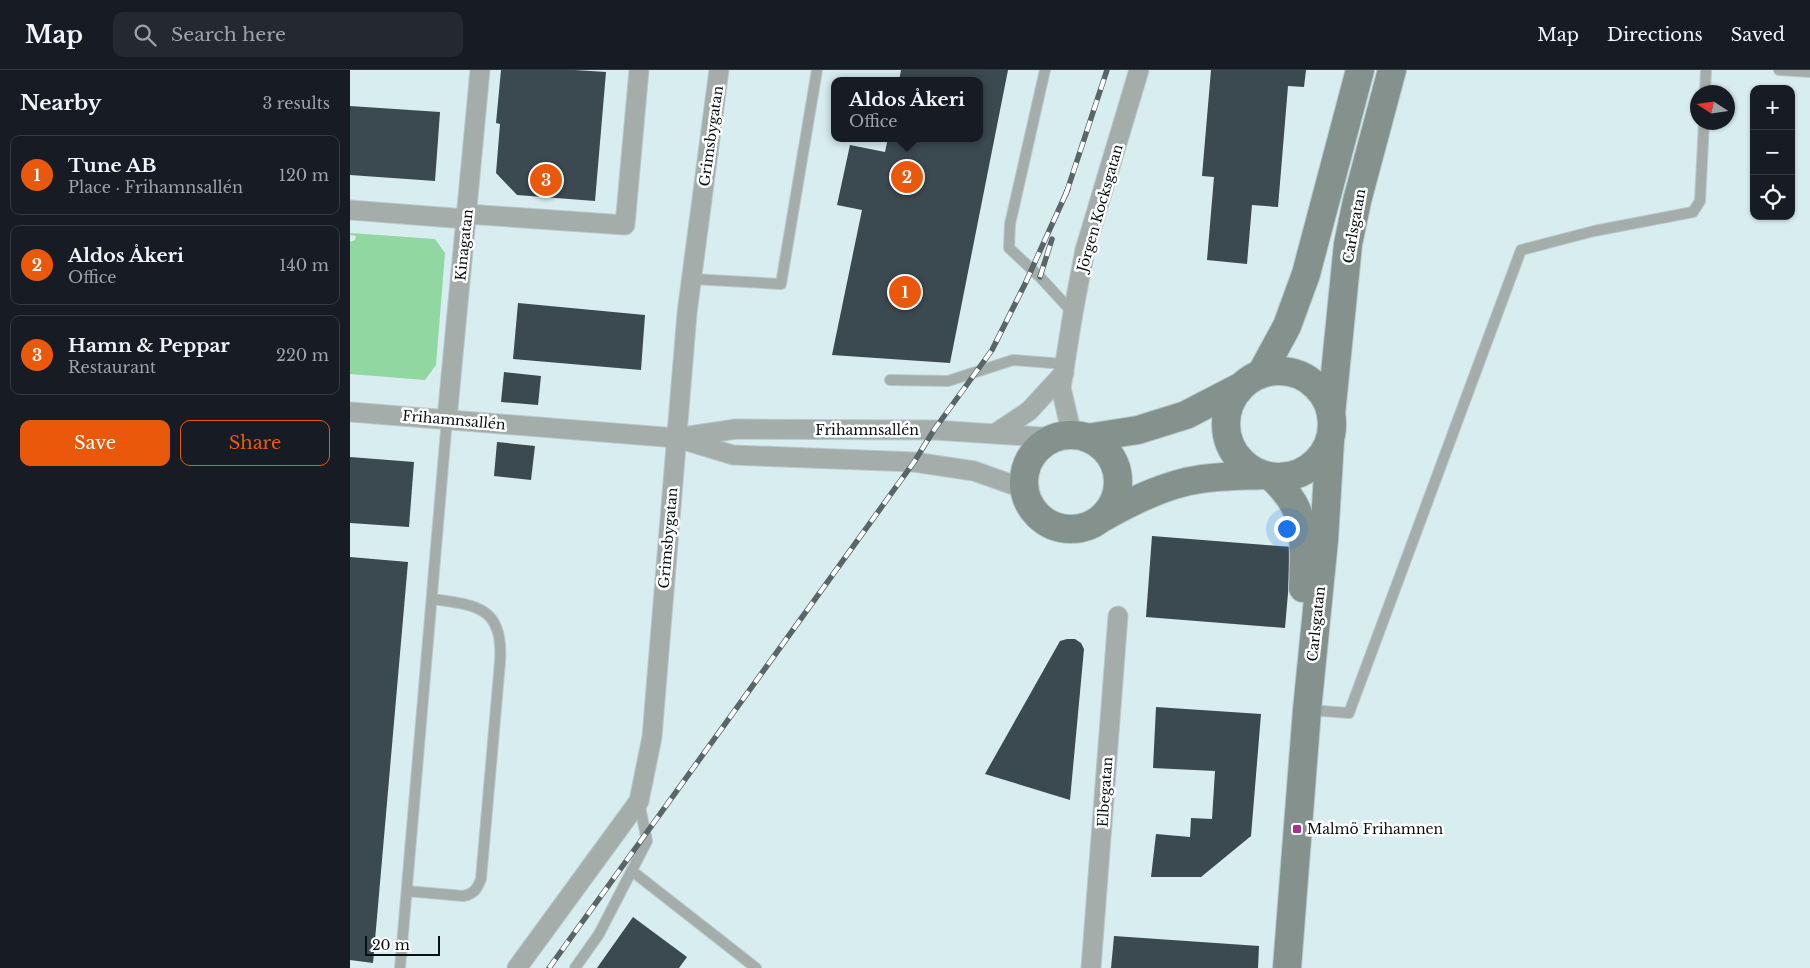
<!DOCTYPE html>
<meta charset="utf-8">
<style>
:root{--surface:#171b24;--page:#242831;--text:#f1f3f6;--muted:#9ea1a6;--line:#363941;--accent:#ea580c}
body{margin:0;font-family:"Libre Baskerville",serif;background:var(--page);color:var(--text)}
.controls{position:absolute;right:15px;top:15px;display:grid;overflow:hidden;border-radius:10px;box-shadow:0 1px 4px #0004}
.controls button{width:45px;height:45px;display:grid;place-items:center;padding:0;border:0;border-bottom:1px solid var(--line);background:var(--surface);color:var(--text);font:25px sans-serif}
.compass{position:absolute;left:1340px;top:15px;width:45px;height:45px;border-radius:50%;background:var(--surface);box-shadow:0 1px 4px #0004;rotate:282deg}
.scale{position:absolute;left:15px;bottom:12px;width:75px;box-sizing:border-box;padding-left:5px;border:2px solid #091011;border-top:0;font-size:14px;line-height:18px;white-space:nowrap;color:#091011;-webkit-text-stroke:4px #fff;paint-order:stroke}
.you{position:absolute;left:936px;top:458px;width:18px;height:18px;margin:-12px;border:4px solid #fff;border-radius:50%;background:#1a73e8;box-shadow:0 0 0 8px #1a73e833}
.badge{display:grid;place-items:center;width:32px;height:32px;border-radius:50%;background:var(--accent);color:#fff;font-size:16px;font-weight:700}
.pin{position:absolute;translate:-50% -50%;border:2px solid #fff;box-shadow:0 1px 5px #0006}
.popup{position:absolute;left:481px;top:7px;width:152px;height:65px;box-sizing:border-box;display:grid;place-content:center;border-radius:10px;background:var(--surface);filter:drop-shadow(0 1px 4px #0005);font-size:16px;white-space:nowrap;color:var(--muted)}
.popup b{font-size:19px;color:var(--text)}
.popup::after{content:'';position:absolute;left:50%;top:100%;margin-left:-10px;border:10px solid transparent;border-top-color:var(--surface)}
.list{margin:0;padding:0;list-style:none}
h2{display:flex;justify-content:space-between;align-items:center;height:65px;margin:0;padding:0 20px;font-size:21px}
h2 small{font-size:16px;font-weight:400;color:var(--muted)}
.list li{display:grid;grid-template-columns:32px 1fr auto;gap:15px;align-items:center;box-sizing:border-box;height:80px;margin:0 10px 10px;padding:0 10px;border:1px solid var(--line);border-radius:10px}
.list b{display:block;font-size:19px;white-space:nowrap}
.list p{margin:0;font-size:16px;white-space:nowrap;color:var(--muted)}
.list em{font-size:16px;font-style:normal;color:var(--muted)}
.actions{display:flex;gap:10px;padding:15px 20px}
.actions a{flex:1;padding:11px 0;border:1px solid var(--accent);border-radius:10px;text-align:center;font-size:18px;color:var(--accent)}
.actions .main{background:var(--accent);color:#fff}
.icon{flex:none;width:28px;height:28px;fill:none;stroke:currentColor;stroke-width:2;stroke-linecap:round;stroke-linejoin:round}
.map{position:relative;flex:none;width:1460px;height:898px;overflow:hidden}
header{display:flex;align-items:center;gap:30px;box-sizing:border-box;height:70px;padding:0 25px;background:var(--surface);border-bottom:1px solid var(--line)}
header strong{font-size:24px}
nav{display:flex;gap:28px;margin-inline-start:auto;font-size:18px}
.search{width:350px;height:45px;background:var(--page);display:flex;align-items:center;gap:12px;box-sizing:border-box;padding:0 18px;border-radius:10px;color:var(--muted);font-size:19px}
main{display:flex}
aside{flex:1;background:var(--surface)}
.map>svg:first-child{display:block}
</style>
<header>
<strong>Map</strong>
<div class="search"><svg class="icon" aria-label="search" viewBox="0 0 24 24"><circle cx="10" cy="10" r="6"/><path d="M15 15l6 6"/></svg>Search here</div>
<nav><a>Map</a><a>Directions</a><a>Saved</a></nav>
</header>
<main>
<aside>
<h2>Nearby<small>3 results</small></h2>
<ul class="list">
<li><span class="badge">1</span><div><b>Tune AB</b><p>Place · Frihamnsallén</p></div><em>120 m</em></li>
<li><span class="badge">2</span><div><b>Aldos Åkeri</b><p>Office</p></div><em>140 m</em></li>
<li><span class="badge">3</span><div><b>Hamn &amp; Peppar</b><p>Restaurant</p></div><em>220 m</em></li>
</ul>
<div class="actions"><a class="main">Save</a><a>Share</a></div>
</aside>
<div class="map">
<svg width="1460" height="898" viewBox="0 0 1460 898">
<rect width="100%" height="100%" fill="#d8edef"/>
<path fill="#91d7a2" d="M 0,163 L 85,169 L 95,183 L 86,295 L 75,310 L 0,304 L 0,172 L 5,170 L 6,166 L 0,165 Z"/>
<g fill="#3b4951">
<path d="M 151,0 L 225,0 L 256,2 L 245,131 L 167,125 L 146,103 L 150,54 L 146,53 Z"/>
<path d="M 551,0 L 658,0 L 600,293 L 482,285 L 512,140 L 487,135 L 500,75 L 535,82 L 538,68 L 630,68 L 630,11 L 549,11 Z"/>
<path d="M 861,0 L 956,0 L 954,17 L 938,16 L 928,137 L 902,135 L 897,194 L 857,190 L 864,107 L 852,106 Z"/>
<path d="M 0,36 L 90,42 L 85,111 L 0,105 Z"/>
<path d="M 168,233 L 295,245 L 291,300 L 163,289 Z"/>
<path d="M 154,302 L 191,306 L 188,335 L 151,332 Z"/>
<path d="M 147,372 L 185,376 L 181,410 L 144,406 Z"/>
<path d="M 0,387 L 64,392 L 59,457 L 0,453 Z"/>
<path d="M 802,466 L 942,477 L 935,558 L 796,547 Z"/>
<path d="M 0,487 L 58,492 L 23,893 L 0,890 Z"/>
<path d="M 717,569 L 725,569 L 731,573 L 734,579 L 720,730 L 635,704 L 710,571 Z"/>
<path d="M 806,637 L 911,644 L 901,766 L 851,807 L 801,807 L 806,764 L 840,767 L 841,748 L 862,749 L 865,701 L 803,698 Z"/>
<path d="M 283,847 L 337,887 L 329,898 L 247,898 Z"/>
<path d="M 764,866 L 909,876 L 908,898 L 761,898 Z"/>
</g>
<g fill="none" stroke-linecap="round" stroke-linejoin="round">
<g stroke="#b7cacb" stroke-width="12">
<g id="lane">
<path d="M 695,0 L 660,154 L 659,178 L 690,207 L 723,243"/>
<path d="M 1429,0 L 1460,2"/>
<path d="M 1355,22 L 1356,0"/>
<path d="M 342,209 L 431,214 L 467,0"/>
<path d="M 540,310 L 598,311 L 663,290 L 715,294"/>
<path d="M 959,640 L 999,643 L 1171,180 L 1244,161 L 1343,142 L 1350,131 L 1354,52"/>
<path d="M 282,801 L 406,898"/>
<path d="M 57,821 L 113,826 C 124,824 127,819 131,809 L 150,592 C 154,537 127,535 82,529"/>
<path d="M 50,898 L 97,349"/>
<path d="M 225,898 L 249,864 L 297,771 L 289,732"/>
</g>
</g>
<g stroke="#b7cacb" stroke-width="21">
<g id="street">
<path d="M 0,140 L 116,149"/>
<path d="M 117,144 L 275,155 L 289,0"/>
<path d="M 0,342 L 327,368 L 383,385 L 564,392 L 624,401 L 675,419"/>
<path d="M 97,349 L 130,0"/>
<path d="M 646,363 L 679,341 L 714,303"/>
<path d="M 722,365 L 711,318 L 723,243 L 735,180 L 789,0"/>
<path d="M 333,367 L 386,359 L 584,360 L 707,368"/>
<path d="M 167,898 L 289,731 L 302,667 L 337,243 L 369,0"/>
<path d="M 741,898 L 768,546"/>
</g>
</g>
<g stroke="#b7cacb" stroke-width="30">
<g id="secondary">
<circle cx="929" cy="354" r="53"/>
<path d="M 911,304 L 937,256 L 956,204 L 1010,0"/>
<path d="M 981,344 L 998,174 L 1007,131 L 1042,0"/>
<circle cx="721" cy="412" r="47"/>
<path d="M 737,368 L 788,360 L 836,345 L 890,317"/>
<path d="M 922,407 C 931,416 942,428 947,441 C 956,464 954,493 953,518"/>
<path d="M 752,448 C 782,431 816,414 851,409 C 871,406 892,406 913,405"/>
<path d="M 937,898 L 957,640 L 974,470 L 980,370"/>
</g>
</g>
<use href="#lane" stroke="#a5adab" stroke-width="10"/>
<use href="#street" stroke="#a5adab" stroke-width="19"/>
<use href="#secondary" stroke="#84918d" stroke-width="28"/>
<g stroke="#596567" stroke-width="5.5">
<g id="rail">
<path d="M 716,124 L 757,0"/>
<path d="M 690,207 L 702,169"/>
<path d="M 199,898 L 564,392 L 584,360 L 642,280 L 675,214 L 718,119"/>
</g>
</g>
<use href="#rail" stroke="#fff" stroke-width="4" stroke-dasharray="11" stroke-linecap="butt"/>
</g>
<rect fill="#a3318d" stroke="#fff" stroke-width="2" x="942" y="754" width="10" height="10" rx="2.5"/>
<g text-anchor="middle" stroke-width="5" stroke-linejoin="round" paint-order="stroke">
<g font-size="14" fill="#091011" stroke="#fff">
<text transform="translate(361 66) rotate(-82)" y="5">Grimsbygatan</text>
<text transform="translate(750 138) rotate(-74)" y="5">Jörgen Kocksgatan</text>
<text transform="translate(1004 156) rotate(-80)" y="5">Carlsgatan</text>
<text transform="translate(114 175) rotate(-84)" y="5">Kinagatan</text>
<text transform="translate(104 350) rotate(5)" y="5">Frihamnsallén</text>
<text x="517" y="365">Frihamnsallén</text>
<text transform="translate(318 468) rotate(-85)" y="5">Grimsbygatan</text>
<text transform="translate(966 554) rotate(-84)" y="5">Carlsgatan</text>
<text transform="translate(755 722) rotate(-86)" y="5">Elbegatan</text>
</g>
<g font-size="14" fill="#091011" stroke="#fff" text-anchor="start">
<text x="957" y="764">Malmö Frihamnen</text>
</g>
</g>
</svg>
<div class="controls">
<button>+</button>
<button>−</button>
<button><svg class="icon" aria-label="locate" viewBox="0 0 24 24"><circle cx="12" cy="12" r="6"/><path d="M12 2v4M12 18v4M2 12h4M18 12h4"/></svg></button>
</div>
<svg class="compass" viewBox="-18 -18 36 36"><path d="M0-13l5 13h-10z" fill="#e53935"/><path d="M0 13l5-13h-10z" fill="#9ea1a6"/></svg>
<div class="scale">20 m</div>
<div class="you"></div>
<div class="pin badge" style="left:555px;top:222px">1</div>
<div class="pin badge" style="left:557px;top:107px">2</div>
<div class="popup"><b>Aldos Åkeri</b>Office</div>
<div class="pin badge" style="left:196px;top:110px">3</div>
</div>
</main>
